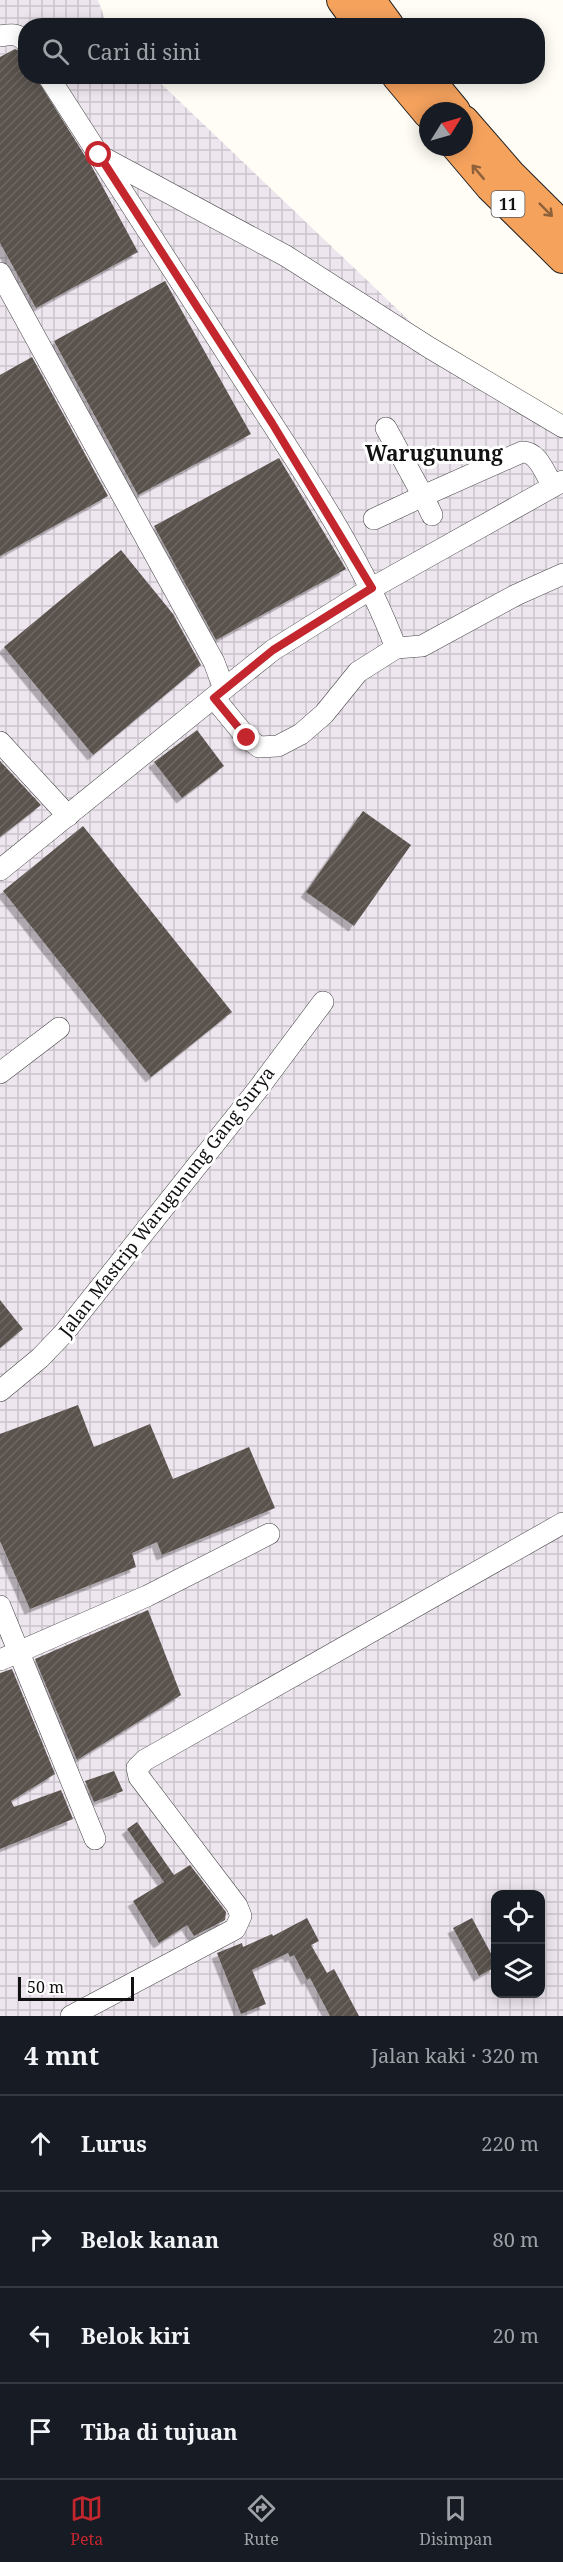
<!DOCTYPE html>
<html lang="id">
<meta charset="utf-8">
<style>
:root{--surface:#171b24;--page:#242831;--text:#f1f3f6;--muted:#9ea1a6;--line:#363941;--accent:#c4262e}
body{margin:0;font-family:"Noto Serif",serif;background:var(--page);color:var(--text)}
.controls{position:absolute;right:18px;bottom:18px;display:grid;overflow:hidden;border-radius:12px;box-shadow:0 3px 15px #0003}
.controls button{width:54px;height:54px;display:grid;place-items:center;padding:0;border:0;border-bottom:2px solid var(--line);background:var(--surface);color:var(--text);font:30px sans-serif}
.compass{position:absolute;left:419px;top:102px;width:54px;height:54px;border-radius:50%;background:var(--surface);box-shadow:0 3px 15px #0003;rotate:53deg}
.scale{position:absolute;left:18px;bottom:15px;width:116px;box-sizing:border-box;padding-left:6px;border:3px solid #111;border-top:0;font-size:16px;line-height:21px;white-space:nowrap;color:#111;-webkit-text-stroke:4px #fff;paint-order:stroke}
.stop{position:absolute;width:18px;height:18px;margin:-14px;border:4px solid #c4262e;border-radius:50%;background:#fff}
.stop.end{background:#c4262e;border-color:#fff;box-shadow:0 2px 6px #0008}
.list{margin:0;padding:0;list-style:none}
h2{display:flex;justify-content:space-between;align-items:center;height:78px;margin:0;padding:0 24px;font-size:26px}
h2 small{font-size:20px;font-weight:400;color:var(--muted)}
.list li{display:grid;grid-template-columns:39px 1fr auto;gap:18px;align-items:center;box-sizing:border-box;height:96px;padding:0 24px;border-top:2px solid var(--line)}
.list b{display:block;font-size:22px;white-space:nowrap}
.list em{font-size:20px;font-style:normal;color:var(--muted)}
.icon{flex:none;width:33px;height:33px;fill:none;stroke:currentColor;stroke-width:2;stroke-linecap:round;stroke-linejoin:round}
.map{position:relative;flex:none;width:563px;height:2016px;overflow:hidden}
.search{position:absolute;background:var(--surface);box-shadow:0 3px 15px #0003;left:18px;right:18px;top:18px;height:66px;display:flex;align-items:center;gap:15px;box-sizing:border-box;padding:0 21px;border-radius:24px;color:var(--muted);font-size:22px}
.sheet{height:462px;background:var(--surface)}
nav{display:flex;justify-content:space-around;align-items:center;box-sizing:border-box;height:84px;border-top:2px solid var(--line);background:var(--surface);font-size:16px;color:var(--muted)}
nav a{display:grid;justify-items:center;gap:3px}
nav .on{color:var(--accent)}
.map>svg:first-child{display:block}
</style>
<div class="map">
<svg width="563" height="2016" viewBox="0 0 563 2016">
<defs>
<pattern id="industrial-grid" width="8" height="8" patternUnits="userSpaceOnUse" patternTransform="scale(1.5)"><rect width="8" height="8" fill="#eee6ef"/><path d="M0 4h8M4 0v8" fill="none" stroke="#cbc4cc"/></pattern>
<pattern id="building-hatch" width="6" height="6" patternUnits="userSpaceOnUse" patternTransform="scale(1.5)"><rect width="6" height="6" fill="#5a524d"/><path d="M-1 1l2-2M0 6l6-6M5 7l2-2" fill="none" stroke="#6d6662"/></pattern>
<filter id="shadow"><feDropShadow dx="-5.5" dy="5.5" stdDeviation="0" flood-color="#0004"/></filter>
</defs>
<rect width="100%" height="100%" fill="#fffdf5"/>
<path fill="url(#industrial-grid)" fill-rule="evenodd" d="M 0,0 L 98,0 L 107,25 L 26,26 L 26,76 L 154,77 L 416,327 L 563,419 L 563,2016 L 0,2016 ZM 496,1894 L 540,1894 L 540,1994 L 496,1994 Z"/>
<g fill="url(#building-hatch)" filter="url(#shadow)">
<path d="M 15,49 L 26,54 L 26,76 L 35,76 L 92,167 L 138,252 L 36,308 L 0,243 L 0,57 Z"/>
<path d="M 165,281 L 251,434 L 138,495 L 54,341 Z"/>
<path d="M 32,357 L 108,496 L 0,556 L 0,375 Z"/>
<path d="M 279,458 L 346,569 L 216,640 L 154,526 Z"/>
<path d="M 121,550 L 173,614 L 201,665 L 93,755 L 4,647 Z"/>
<path d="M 197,730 L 224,766 L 182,798 L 154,762 Z"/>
<path d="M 0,761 L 41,805 L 0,837 Z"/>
<path d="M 363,811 L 411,845 L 354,926 L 306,892 Z"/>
<path d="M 83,826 L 232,1012 L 151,1077 L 3,891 Z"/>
<path d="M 0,1300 L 23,1329 L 0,1348 Z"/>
<path d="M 78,1405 L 94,1447 L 150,1424 L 173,1479 L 249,1447 L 275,1508 L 162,1555 L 157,1542 L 132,1553 L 136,1567 L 30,1609 L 0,1541 L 0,1434 Z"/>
<path d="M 148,1610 L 181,1695 L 77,1760 L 35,1659 Z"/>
<path d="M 12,1669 L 55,1774 L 11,1801 L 14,1807 L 61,1790 L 73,1819 L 0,1849 L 0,1673 Z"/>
<path d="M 114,1771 L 123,1791 L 94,1802 L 85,1781 Z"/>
<path d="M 137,1822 L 174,1875 L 190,1865 L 226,1912 L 225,1920 L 194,1936 L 187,1925 L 159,1943 L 133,1901 L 164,1882 L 127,1829 Z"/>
<path d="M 307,1918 L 319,1941 L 311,1945 L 327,1973 L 334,1969 L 359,2016 L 330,2016 L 310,1978 L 307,1980 L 294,1955 L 290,1957 L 288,1953 L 252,1970 L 266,2004 L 241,2014 L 217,1953 L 242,1943 L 243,1947 L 272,1934 L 273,1936 Z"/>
<path d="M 472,1918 L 495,1961 L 495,1967 L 479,1976 L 453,1928 Z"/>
</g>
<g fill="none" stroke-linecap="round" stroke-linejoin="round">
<g stroke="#444" stroke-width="22">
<g id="minor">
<path d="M 0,36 C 11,34 18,33 26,42"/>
<path d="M 48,76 C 116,181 183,286 251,391 C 304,473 361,555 396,648 L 358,672 L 324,714 L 301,734 L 278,746 L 259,747 L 247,738 L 214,698"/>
<path d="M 102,157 L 286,256 L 430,348 L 563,427"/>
<path d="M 0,273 L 214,662 L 224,689 L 0,870"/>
<path d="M 386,428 L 423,496 L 522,452 C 538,451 545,474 553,486"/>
<path d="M 374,519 L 423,496 L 432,515"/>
<path d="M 396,648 L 422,646 L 516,595 L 563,574"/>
<path d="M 224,689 L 273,650 L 372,588 L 563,481"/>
<path d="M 0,742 L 68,816"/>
<path d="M 0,1073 L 59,1028"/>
<path d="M 0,1391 L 40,1358 L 64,1333 L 258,1089 L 323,1002"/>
<path d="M 0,1606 L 95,1839"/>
<path d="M 0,1660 L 147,1596 L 269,1534"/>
<path d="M 71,2016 L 235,1929 L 241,1916 L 237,1906 L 139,1777 L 137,1768 L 145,1760 L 563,1523"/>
</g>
</g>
<g stroke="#222" stroke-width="32">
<g id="highway">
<path d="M 342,0 L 361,26"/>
<path d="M 370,0 L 389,26"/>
<path d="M 397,76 L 428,113"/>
<path d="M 426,76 L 455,111"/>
<path d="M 464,121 L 510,174 L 563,227"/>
<path d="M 457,147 L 490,186 L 563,258"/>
</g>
</g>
<use href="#minor" stroke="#fff" stroke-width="21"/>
<use href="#highway" stroke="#f5a25d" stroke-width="30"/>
</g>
<defs><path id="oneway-shaft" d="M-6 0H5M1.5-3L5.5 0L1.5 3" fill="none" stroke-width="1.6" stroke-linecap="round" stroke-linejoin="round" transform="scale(1.5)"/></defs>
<g stroke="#8e613b">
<use href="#oneway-shaft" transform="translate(478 172) rotate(-130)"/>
<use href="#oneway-shaft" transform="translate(546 210) rotate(45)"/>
</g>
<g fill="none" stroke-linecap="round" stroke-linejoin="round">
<path stroke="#c4262e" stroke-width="8" d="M 99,155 L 272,423 L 372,588 L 273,650 L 214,698 L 247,738"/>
</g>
<g text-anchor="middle" stroke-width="6" stroke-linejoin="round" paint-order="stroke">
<rect fill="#fff" stroke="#585858" stroke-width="1.5" x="491.5" y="191" width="33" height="26" rx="4.5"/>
<g font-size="16" font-weight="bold" fill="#111">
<text x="508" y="210">11</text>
</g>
<g font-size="18" fill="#111" stroke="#fff">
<text transform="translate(167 1202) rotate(-52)" y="6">Jalan Mastrip Warugunung Gang Surya</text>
</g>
<g font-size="21" font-weight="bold" fill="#111" stroke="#fff">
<text x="434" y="461">Warugunung</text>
</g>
</g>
</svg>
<div class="controls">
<button><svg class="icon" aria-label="locate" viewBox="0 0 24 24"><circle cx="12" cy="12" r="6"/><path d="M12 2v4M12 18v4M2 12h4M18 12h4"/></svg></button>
<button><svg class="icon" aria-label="layers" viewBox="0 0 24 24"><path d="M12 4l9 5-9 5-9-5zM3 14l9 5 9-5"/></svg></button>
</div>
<svg class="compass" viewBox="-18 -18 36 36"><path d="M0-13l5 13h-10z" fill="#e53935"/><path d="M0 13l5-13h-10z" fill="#9ea1a6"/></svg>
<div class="scale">50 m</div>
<div class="stop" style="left:99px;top:155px"></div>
<div class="stop end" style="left:247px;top:738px"></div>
<div class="search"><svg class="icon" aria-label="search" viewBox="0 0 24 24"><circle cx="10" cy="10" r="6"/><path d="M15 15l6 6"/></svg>Cari di sini</div>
</div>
<section class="sheet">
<h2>4 mnt<small>Jalan kaki · 320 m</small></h2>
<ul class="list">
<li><svg class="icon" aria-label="ahead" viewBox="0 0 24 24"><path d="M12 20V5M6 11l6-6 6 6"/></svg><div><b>Lurus</b></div><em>220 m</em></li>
<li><svg class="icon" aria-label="right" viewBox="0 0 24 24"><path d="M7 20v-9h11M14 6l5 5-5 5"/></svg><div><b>Belok kanan</b></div><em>80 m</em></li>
<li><svg class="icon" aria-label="left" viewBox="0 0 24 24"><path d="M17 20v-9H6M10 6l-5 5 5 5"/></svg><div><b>Belok kiri</b></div><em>20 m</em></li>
<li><svg class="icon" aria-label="arrive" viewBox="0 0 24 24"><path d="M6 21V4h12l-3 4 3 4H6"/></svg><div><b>Tiba di tujuan</b></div></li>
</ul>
</section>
<nav>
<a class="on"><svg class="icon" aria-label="map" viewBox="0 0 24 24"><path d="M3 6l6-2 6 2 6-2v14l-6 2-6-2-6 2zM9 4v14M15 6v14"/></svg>Peta</a>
<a><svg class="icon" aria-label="directions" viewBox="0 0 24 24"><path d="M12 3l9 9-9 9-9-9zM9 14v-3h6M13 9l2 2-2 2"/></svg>Rute</a>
<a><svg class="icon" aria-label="saved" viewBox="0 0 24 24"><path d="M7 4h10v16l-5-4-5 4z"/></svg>Disimpan</a>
</nav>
